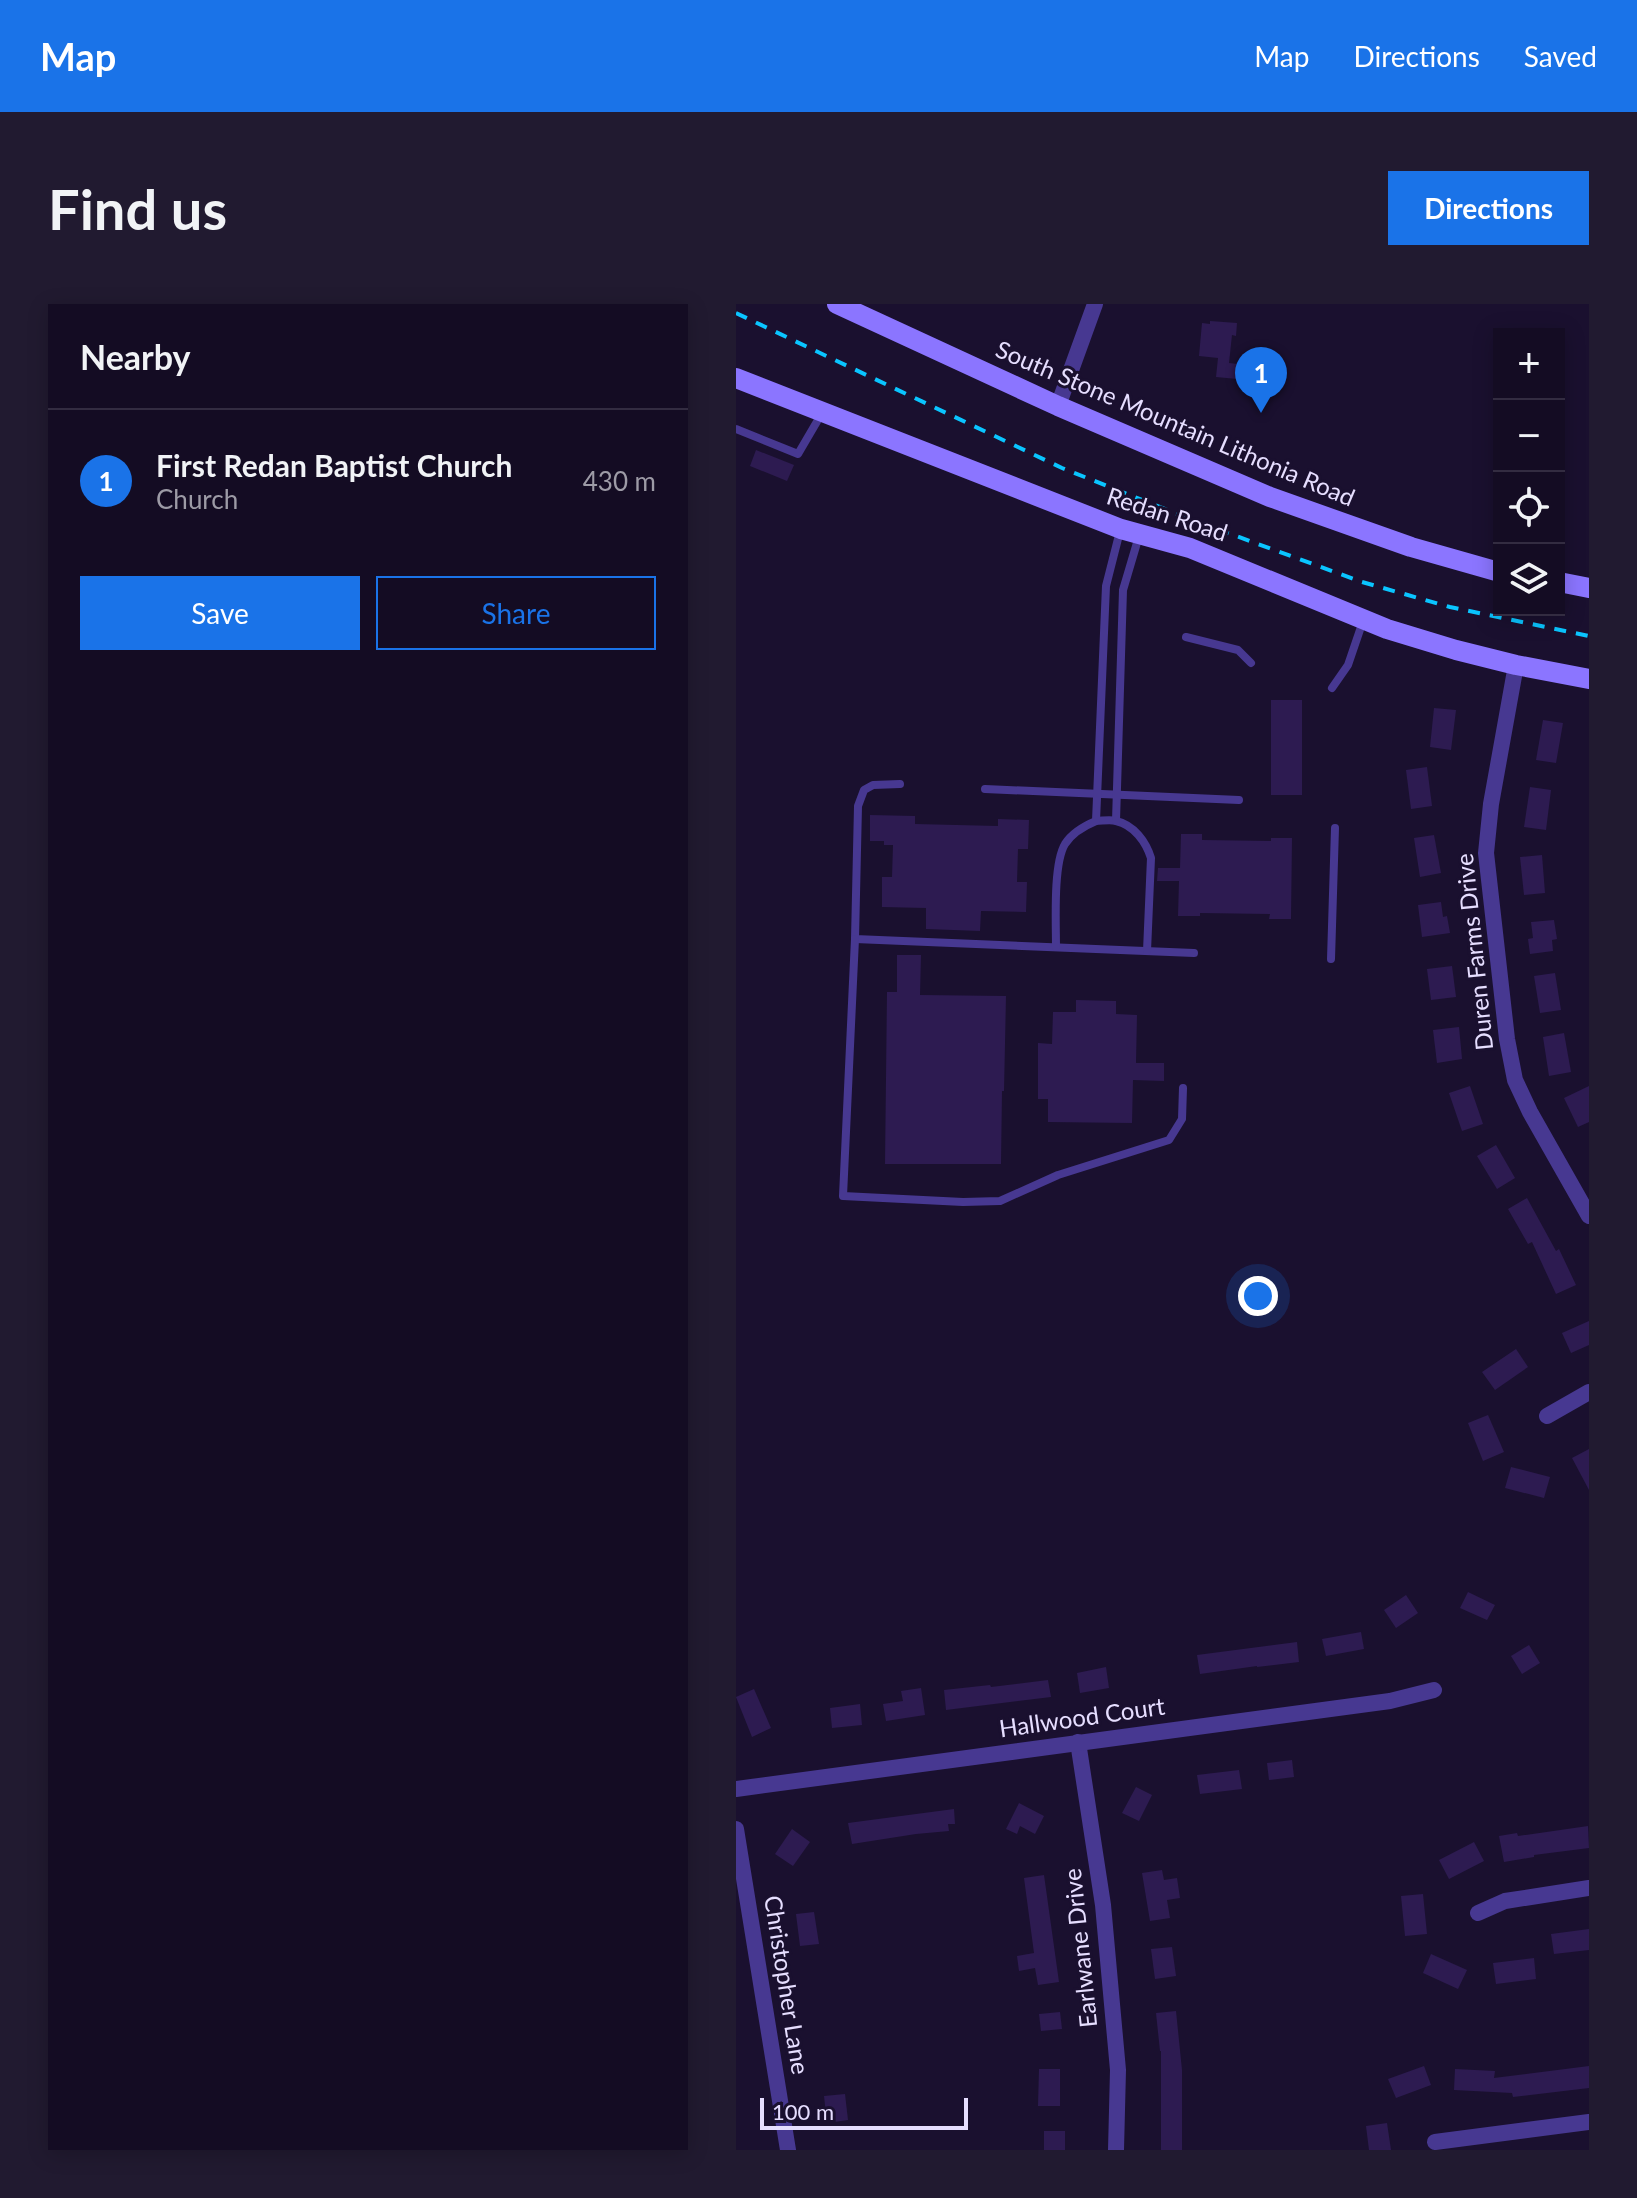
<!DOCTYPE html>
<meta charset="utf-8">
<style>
:root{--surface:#140c23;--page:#211a30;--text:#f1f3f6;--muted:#9d9ba6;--line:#332c41;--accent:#1a73e8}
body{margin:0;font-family:Lato,sans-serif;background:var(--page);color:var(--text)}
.controls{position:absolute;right:24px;top:24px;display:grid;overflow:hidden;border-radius:0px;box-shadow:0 4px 20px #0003}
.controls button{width:72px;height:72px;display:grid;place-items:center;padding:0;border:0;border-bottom:2px solid var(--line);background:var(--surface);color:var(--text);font:40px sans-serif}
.scale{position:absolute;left:24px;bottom:20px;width:208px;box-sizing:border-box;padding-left:8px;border:4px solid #e6deff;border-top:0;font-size:22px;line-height:28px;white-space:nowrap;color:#e6deff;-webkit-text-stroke:6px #1a102f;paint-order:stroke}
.you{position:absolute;left:522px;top:992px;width:28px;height:28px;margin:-20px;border:6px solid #fff;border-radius:50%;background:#1a73e8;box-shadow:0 0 0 12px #1a73e833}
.badge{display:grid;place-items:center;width:52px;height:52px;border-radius:50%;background:var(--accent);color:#fff;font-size:26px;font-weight:700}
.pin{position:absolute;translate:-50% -66px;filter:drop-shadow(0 2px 4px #0008)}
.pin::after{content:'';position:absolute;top:42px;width:28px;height:24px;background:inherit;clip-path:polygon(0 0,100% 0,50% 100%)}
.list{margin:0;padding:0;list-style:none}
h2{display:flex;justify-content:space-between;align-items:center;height:104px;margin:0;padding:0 32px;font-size:34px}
h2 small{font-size:26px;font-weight:400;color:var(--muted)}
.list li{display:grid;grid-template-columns:52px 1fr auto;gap:24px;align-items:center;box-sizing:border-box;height:144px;padding:0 32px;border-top:2px solid var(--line)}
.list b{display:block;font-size:30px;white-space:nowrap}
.list p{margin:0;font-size:26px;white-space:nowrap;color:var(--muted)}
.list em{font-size:26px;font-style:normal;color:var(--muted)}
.actions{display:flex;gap:16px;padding:24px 32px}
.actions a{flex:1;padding:18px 0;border:2px solid var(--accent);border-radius:0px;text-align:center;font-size:28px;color:var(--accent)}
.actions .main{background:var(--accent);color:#fff}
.icon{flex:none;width:44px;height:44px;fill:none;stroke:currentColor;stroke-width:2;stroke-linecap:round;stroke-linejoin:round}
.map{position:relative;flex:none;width:853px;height:1846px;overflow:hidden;border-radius:0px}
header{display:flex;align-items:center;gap:48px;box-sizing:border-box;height:112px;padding:0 40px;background:var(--accent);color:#fff}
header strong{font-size:38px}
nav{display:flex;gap:44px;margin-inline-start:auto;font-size:28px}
.intro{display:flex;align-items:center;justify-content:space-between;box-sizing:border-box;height:192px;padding:0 48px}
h1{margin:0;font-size:56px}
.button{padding:20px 36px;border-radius:0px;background:var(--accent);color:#fff;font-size:28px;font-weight:700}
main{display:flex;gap:48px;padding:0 48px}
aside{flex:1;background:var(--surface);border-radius:0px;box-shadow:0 4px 20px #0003}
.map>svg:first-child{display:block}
</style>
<header>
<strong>Map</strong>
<nav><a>Map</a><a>Directions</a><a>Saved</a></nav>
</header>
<div class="intro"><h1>Find us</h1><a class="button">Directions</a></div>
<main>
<aside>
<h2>Nearby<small></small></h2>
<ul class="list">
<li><span class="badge">1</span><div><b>First Redan Baptist Church</b><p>Church</p></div><em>430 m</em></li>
</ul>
<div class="actions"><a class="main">Save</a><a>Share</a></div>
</aside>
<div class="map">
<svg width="853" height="1846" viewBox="0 0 853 1846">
<rect width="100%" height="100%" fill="#1a102f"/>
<g fill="#2d1b51">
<path d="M 474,17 L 501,19 L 500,32 L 496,31 L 493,59 L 502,60 L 501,75 L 480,73 L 482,54 L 463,52 L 466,19 L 474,20 Z"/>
<path d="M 20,146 L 58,161 L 51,177 L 14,162 Z"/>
<rect x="535" y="396" width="31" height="95"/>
<path d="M 698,404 L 720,406 L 715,446 L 694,443 Z"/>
<path d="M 807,416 L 827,419 L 820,459 L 800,456 Z"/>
<path d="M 691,463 L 696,502 L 675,505 L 670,466 Z"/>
<path d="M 794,483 L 815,486 L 810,526 L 788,523 Z"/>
<path d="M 134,511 L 179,512 L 179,520 L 262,522 L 262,515 L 293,516 L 292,545 L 282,545 L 281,578 L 291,578 L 290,608 L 245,607 L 244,627 L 190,625 L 190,604 L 146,603 L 146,573 L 156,573 L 157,541 L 148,541 L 148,537 L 134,537 Z"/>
<path d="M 445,530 L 466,530 L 466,536 L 535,537 L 535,534 L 556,534 L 555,615 L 533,615 L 534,610 L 464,609 L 464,612 L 442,612 L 443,577 L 421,577 L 422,564 L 444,564 Z"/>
<path d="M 698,531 L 705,569 L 684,573 L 678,534 Z"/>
<path d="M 806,551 L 809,589 L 788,591 L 784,553 Z"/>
<path d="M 705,598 L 707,613 L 711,612 L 714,629 L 686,633 L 682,601 Z"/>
<path d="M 818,616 L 821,635 L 816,636 L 817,647 L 794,650 L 792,635 L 797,634 L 795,618 Z"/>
<path d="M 161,651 L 185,651 L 184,691 L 270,692 L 268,787 L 266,787 L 265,860 L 149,860 L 151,688 L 161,688 Z"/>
<path d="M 716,662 L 720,693 L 695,696 L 691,665 Z"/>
<path d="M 819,669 L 825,706 L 804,709 L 798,672 Z"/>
<path d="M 340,696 L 380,697 L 380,710 L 401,711 L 400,759 L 428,759 L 428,777 L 397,776 L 396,819 L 312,818 L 312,795 L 302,795 L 302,739 L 316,740 L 317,708 L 340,708 Z"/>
<path d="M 723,723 L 726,755 L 701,759 L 697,726 Z"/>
<path d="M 828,729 L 835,768 L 813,772 L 807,733 Z"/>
<path d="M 734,782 L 747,820 L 726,827 L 713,789 Z"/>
<path d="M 853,782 L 853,818 L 842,823 L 828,794 Z"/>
<path d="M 760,841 L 779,874 L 761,885 L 741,852 Z"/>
<path d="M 791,894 L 820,947 L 823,945 L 840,981 L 820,990 L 796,938 L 792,940 L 772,905 Z"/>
<path d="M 853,1017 L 853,1041 L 835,1049 L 826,1029 Z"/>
<path d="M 780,1045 L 792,1063 L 759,1086 L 746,1068 Z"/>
<path d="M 752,1111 L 768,1148 L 747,1157 L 732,1119 Z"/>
<path d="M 853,1145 L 853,1186 L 836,1154 Z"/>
<path d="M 775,1163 L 814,1173 L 808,1194 L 769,1184 Z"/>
<path d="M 732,1288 L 759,1301 L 751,1316 L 724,1304 Z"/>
<path d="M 670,1291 L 682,1309 L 660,1324 L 648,1306 Z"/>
<path d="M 625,1328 L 628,1345 L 590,1352 L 586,1335 Z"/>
<path d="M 561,1338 L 563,1358 L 521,1363 L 521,1362 L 464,1370 L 461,1351 Z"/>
<path d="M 793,1341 L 804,1359 L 786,1370 L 775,1352 Z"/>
<path d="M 370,1363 L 373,1384 L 344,1389 L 341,1369 Z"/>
<path d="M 312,1376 L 315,1393 L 210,1406 L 208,1386 L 254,1381 L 255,1383 Z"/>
<path d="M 185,1384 L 189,1411 L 150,1417 L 147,1400 L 167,1397 L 165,1387 Z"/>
<path d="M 18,1385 L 35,1424 L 16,1433 L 0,1393 Z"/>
<path d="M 124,1400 L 126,1421 L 96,1424 L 94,1404 Z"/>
<path d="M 556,1456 L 558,1473 L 533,1476 L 531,1459 Z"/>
<path d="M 503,1466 L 506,1485 L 464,1490 L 461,1471 Z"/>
<path d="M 400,1483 L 416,1491 L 403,1517 L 386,1509 Z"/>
<path d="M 283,1499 L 308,1512 L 299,1530 L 284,1522 L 281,1530 L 270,1525 Z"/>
<path d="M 218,1505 L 219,1520 L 212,1520 L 213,1527 L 180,1530 L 116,1540 L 112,1519 Z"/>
<path d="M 852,1522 L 853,1544 L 798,1551 L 798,1553 L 768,1558 L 763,1532 L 781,1529 L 782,1532 Z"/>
<path d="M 56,1525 L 74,1538 L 57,1562 L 39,1550 Z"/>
<path d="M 738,1538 L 748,1557 L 713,1575 L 703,1556 Z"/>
<path d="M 426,1566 L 428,1576 L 441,1574 L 444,1594 L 431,1596 L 434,1614 L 414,1617 L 406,1569 Z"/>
<path d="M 308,1571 L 323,1678 L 302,1681 L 299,1664 L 283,1667 L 281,1652 L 298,1649 L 288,1574 Z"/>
<path d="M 687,1590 L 691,1630 L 669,1632 L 665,1592 Z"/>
<path d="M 78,1608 L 83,1640 L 64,1642 L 60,1610 Z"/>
<path d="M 853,1625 L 853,1646 L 818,1650 L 815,1630 Z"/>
<path d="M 436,1643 L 440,1672 L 419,1675 L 415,1645 Z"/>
<path d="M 695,1650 L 731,1666 L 722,1685 L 687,1669 Z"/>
<path d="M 798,1654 L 800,1675 L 760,1680 L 757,1659 Z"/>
<path d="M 440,1707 L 446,1766 L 446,1846 L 425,1846 L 425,1747 L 424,1747 L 420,1709 Z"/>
<path d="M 324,1708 L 326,1725 L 305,1727 L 303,1710 Z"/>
<path d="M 688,1762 L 695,1781 L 660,1794 L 652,1775 Z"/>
<path d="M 853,1762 L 853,1784 L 777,1793 L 776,1789 L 718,1786 L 719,1765 L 759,1767 L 758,1774 Z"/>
<path d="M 303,1765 L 324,1765 L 324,1802 L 302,1802 Z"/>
<path d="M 109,1790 L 112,1816 L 91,1819 L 88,1792 Z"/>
<path d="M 651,1819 L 655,1846 L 633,1846 L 630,1822 Z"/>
<rect x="308" y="1827" width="21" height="19"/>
</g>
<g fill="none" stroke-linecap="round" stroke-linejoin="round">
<g stroke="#473891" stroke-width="8">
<path d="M 0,125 L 62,150 L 86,109"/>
<path d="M 450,333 L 502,346 L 515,359"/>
<path d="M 596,384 L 612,361 L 627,317"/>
<path d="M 164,480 L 137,481 L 128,486 L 122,502 L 119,635 L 458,649"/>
<path d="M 249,485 L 503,496"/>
<path d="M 360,517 C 366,517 374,515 380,517 C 398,521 410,538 415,554 L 411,647"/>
<path d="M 380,517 L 387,286 L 403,232"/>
<path d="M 119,635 L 107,892 L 227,898 L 264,897 L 322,871 L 433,836 L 446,815 L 447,784"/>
<path d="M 320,643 C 320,618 317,560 329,540 C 336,529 348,522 360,517 L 370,282 L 384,227"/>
<path d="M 595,655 L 599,524"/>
</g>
<g stroke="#473891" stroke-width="16">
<path d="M 322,102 L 359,0"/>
<path d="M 780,361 L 755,500 L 750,549 L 771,735 L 779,776 L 794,808 L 853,912"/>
<path d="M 811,1112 L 853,1088"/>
<path d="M 342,1438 L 367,1601 L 382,1766 L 380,1846"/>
<path d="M 0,1485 L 654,1397 L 698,1386"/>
<path d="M 0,1525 L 52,1846"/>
<path d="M 742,1609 L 769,1597 L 853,1584"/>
<path d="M 699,1838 L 853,1818"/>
</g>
<g stroke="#8b75ff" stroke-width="20">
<path d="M 101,0 L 322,102 L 534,193 L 675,243 L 763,268"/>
<path d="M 0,74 L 385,225 L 454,244 L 651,325 L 720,346 L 780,361 L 853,375"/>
<path d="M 823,278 L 853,284"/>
</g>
<path stroke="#0ac5ff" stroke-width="4" stroke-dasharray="12 10" stroke-linecap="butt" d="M 0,9 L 326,164 L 459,217 L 626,278 L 714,303 L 853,332"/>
</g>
<g text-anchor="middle" stroke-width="6" stroke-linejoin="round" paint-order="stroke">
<g font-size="24" fill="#e6deff" stroke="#1a102f">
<text transform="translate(439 120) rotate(23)" y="8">South Stone Mountain Lithonia Road</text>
<text transform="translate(431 211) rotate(18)" y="8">Redan Road</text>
<text transform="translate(739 648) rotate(-96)" y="8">Duren Farms Drive</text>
<text transform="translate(346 1414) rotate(-8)" y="8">Hallwood Court</text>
<text transform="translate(345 1644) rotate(-96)" y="8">Earlwane Drive</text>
<text transform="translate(50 1681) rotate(81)" y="8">Christopher Lane</text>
</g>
</g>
</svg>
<div class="controls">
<button>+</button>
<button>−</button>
<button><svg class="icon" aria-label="locate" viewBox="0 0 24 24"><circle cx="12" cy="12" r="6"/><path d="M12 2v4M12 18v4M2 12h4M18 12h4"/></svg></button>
<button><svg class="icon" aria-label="layers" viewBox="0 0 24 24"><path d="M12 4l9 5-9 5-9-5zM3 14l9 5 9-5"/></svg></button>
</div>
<div class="scale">100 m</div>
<div class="you"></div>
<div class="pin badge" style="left:525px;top:109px">1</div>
</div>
</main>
